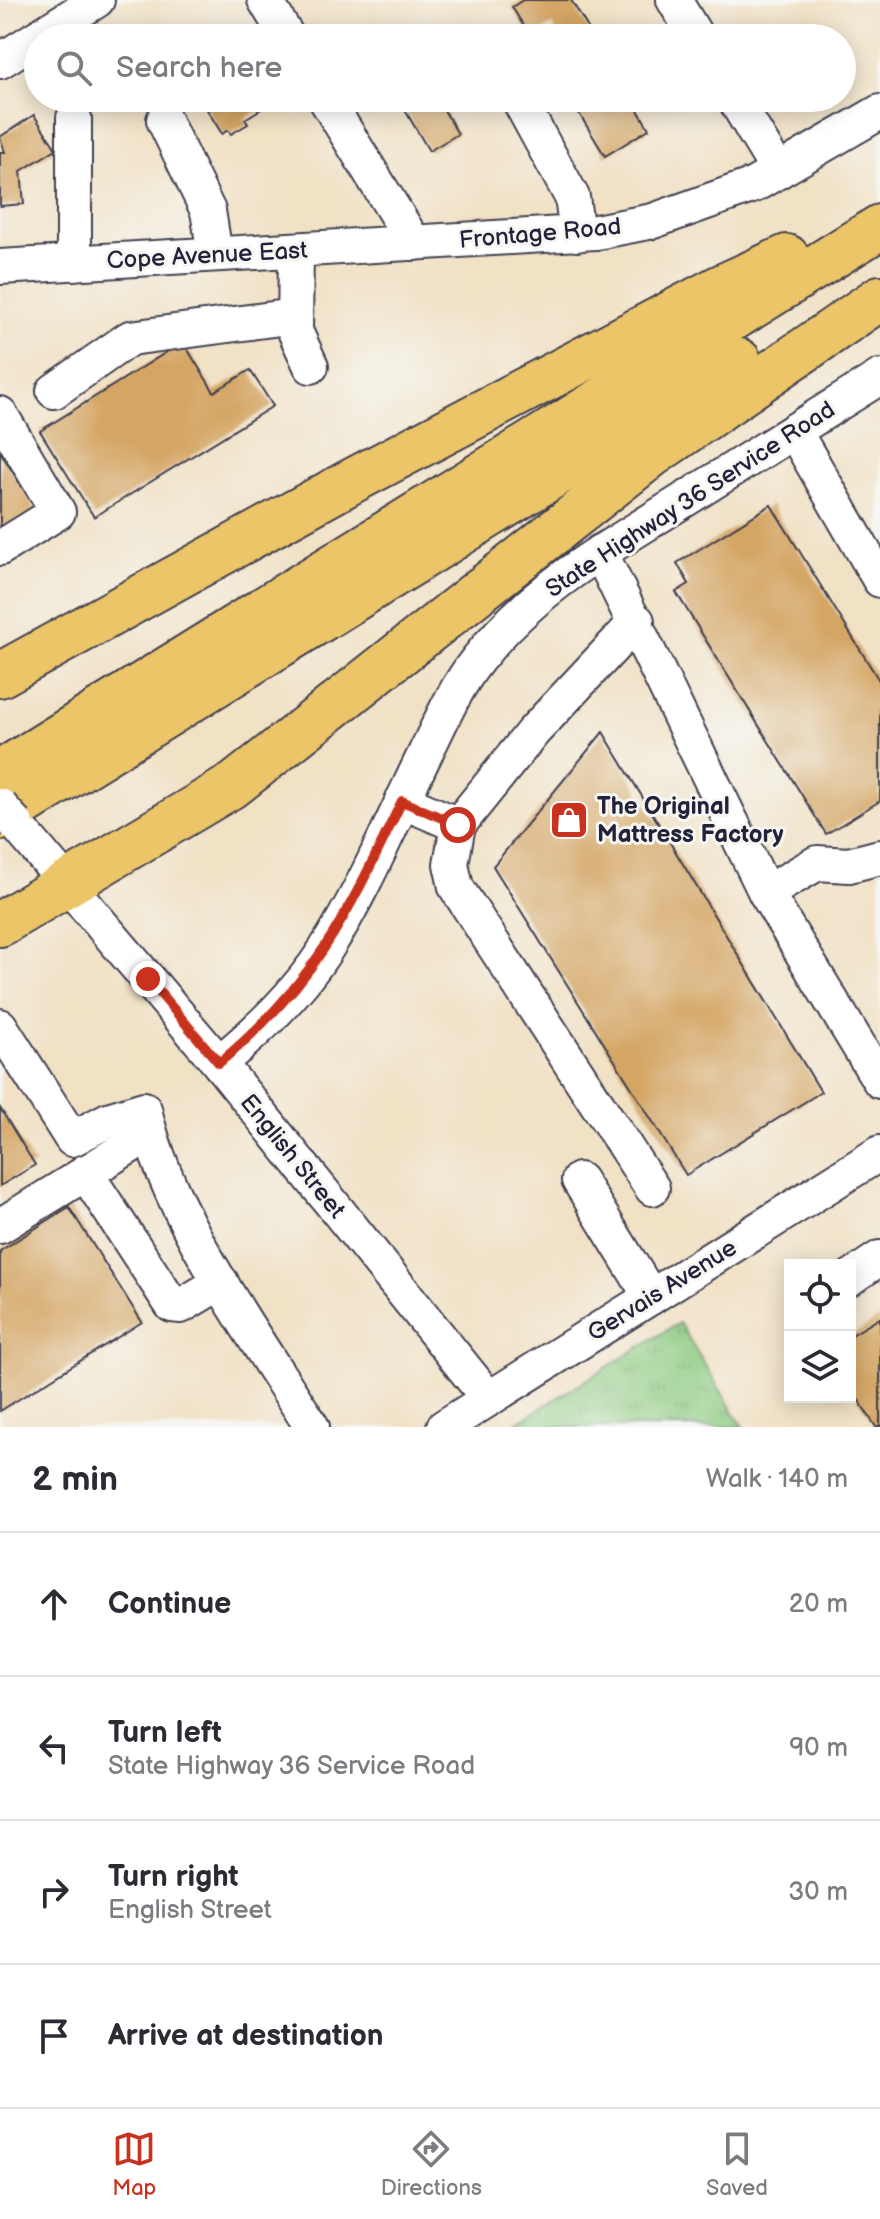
<!DOCTYPE html>
<meta charset="utf-8">
<style>
:root{--surface:#fff;--page:#f2f2f3;--text:#2b2b33;--muted:#7c7c81;--line:#e1e1e2;--accent:#c8321e}
body{margin:0;font-family:"Balsamiq Sans",sans-serif;background:var(--page);color:var(--text)}
.controls{position:absolute;right:24px;bottom:24px;display:grid;overflow:hidden;border-radius:0px;box-shadow:0 4px 20px #0003}
.controls button{width:72px;height:72px;display:grid;place-items:center;padding:0;border:0;border-bottom:2px solid var(--line);background:var(--surface);color:var(--text);font:40px sans-serif}
.stop{position:absolute;width:24px;height:24px;margin:-18px;border:6px solid #c8321e;border-radius:50%;background:#fff}
.stop.end{background:#c8321e;border-color:#fff;box-shadow:0 2px 8px #0008}
.list{margin:0;padding:0;list-style:none}
h2{display:flex;justify-content:space-between;align-items:center;height:104px;margin:0;padding:0 32px;font-size:34px}
h2 small{font-size:26px;font-weight:400;color:var(--muted)}
.list li{display:grid;grid-template-columns:52px 1fr auto;gap:24px;align-items:center;box-sizing:border-box;height:144px;padding:0 32px;border-top:2px solid var(--line)}
.list b{display:block;font-size:30px;white-space:nowrap}
.list p{margin:0;font-size:26px;white-space:nowrap;color:var(--muted)}
.list em{font-size:26px;font-style:normal;color:var(--muted)}
.icon{flex:none;width:44px;height:44px;fill:none;stroke:currentColor;stroke-width:2;stroke-linecap:round;stroke-linejoin:round}
.map{position:relative;flex:none;width:880px;height:1427px;overflow:hidden}
.search{position:absolute;background:var(--surface);box-shadow:0 4px 20px #0003;left:24px;right:24px;top:24px;height:88px;display:flex;align-items:center;gap:20px;box-sizing:border-box;padding:0 28px;border-radius:44px;color:var(--muted);font-size:30px}
.sheet{height:680px;background:var(--surface)}
nav{display:flex;justify-content:space-around;align-items:center;box-sizing:border-box;height:112px;border-top:2px solid var(--line);background:var(--surface);font-size:22px;color:var(--muted)}
nav a{display:grid;justify-items:center;gap:4px}
nav .on{color:var(--accent)}
.map>svg:first-child{display:block}
</style>
<div class="map">
<svg width="880" height="1427" viewBox="0 0 880 1427">
<defs>
<pattern id="park-tufts" width="24" height="20" patternUnits="userSpaceOnUse" patternTransform="scale(2)"><rect width="24" height="20" fill="#8cca80"/><path d="M3 7l-1-3M5 7V3M7 7l1-3M15 17l-1-3M17 17v-4M19 17l1-3" fill="none" stroke="#78ad70"/></pattern>
</defs>
<rect width="100%" height="100%" fill="#f6f6f2"/>
<filter id="ink" filterUnits="userSpaceOnUse"><feTurbulence type="fractalNoise" baseFrequency=".0125" numOctaves="2"/><feDisplacementMap in="SourceGraphic" scale="16" xChannelSelector="R" yChannelSelector="G"/><feConvolveMatrix kernelMatrix="1 2 1 2 8 2 1 2 1" color-interpolation-filters="sRGB"/></filter>
<filter id="wash" filterUnits="userSpaceOnUse"><feTurbulence type="fractalNoise" baseFrequency=".006" numOctaves="4" result="noise"/><feDisplacementMap in="SourceGraphic" scale="32" xChannelSelector="R" yChannelSelector="G"/><feGaussianBlur stdDeviation="1.8" result="paint"/><feColorMatrix in="noise" values="0 0 0 0 0 0 0 0 0 0 0 0 0 0 0 0 0 1.4 0 .05"/><feComposite in="paint" operator="in"/></filter>
<g filter="url(#wash)">
<rect width="100%" height="100%" fill="#f1e1c5"/>
<path fill="url(#park-tufts)" stroke="#57765e" stroke-width="2" d="M 679,1323 L 743,1427 L 510,1427 Z"/>
<g id="blocks">
<g fill="#d4a564">
<path d="M 523,0 L 571,0 L 594,38 L 559,38 L 552,25 L 531,38 L 512,7 Z"/>
<path d="M 200,98 L 255,98 L 261,109 L 245,119 L 248,124 L 231,134 L 228,130 L 222,134 Z"/>
<path d="M 425,98 L 437,98 L 458,134 L 429,151 L 405,110 Z"/>
<path d="M 574,98 L 631,98 L 649,129 L 605,156 L 571,100 Z"/>
<path d="M 34,115 L 56,149 L 21,171 L 24,204 L 0,206 L 0,152 L 5,152 L 0,137 Z"/>
<path d="M 183,342 L 214,392 L 250,370 L 273,406 L 94,517 L 40,431 Z"/>
<path d="M 0,451 L 39,515 L 0,539 Z"/>
<path d="M 771,505 L 880,682 L 880,801 L 826,834 L 676,592 L 689,584 L 677,563 Z"/>
<path d="M 603,732 L 821,1092 L 686,1175 L 493,866 Z"/>
<path d="M 0,1108 L 35,1165 L 0,1186 Z"/>
<path d="M 69,1207 L 142,1322 L 0,1411 L 0,1251 Z"/>
<path d="M 880,1318 L 880,1427 L 876,1427 L 850,1387 L 850,1336 Z"/>
</g>
</g>
</g>
<g filter="url(#ink)">
<use href="#blocks" fill-opacity="0" stroke="#413f50" stroke-width="2"/>
<g fill="none" stroke-linecap="round" stroke-linejoin="round">
<g stroke="#413f50" stroke-width="38">
<g id="minor">
<path d="M 265,0 L 288,38"/>
<path d="M 674,0 L 697,38"/>
<path d="M 0,61 L 97,0"/>
<path d="M 325,98 L 414,243"/>
<path d="M 518,98 L 572,197 L 577,234"/>
<path d="M 734,98 L 778,171"/>
<path d="M 74,118 L 74,263"/>
<path d="M 164,120 L 208,211 L 215,254"/>
<path d="M 296,250 L 295,331 L 311,366"/>
<path d="M 0,267 L 596,232 L 653,221 L 754,185 L 880,112"/>
<path d="M 54,391 L 130,338 L 295,316"/>
<path d="M 0,414 L 58,512 L 0,548"/>
<path d="M 794,431 L 880,580"/>
<path d="M 600,552 L 766,893 L 880,1081"/>
<path d="M 402,801 L 458,825 L 533,732 L 637,621"/>
<path d="M 16,824 L 219,1063 L 489,1399"/>
<path d="M 458,825 L 451,864 L 456,887 L 652,1188"/>
<path d="M 766,893 L 817,863 L 849,865 L 880,857"/>
<path d="M 0,1026 L 72,1139 L 108,1120 L 144,1109 C 166,1214 254,1335 312,1427"/>
<path d="M 219,1063 C 260,1029 297,994 326,949 C 365,888 393,819 425,754 C 441,721 455,688 478,659 C 510,618 548,587 590,559 L 880,377"/>
<path d="M 85,1172 L 172,1305 L 181,1306 L 221,1282"/>
<path d="M 579,1180 L 651,1297"/>
<path d="M 0,1226 L 149,1134"/>
<path d="M 850,1278 L 880,1258"/>
<path d="M 444,1427 L 880,1153"/>
</g>
</g>
<g stroke="#413f50" stroke-width="48">
<g id="highway">
<path d="M 0,675 L 352,481 L 721,287 L 787,257"/>
<path d="M 0,773 L 880,227"/>
<path d="M 0,818 L 739,361"/>
<path d="M 0,924 L 235,784 L 653,454 L 880,298"/>
</g>
</g>
<use href="#minor" stroke="#fff" stroke-width="34"/>
<use href="#highway" stroke="#ecc569" stroke-width="44"/>
<g stroke="#413f50" stroke-width="38" stroke-linecap="butt">
<path id="minor-bridge" d="M 0,806 L 16,824"/>
</g>
<use href="#minor-bridge" stroke="#fff" stroke-width="34"/>
</g>
</g>
<g fill="none" stroke-linecap="round" stroke-linejoin="round" filter="url(#ink)">
<path stroke="#c8321e" stroke-width="10" d="M 148,979 L 219,1063 C 317,982 348,913 402,801 L 458,825"/>
</g>
<defs>
<g id="shop-square" transform="scale(2)"><rect x="-9" y="-9" width="18" height="18" rx="4" fill="#c8321e" stroke="#f6f6f2"/><path d="M-5-2.5h2.3a2.7 3.5 0 0 1 5.4 0H5L5.5 6h-11ZM-1.5-2.5h3a1.5 2.3 0 0 0-3 0Z" fill="#fff"/></g>
</defs>
<g fill-rule="evenodd">
<use href="#shop-square" x="569" y="820"/>
</g>
<g text-anchor="middle" stroke-width="6" stroke-linejoin="round" paint-order="stroke">
<g font-size="24" fill="#22223b" stroke="#f6f6f2">
<text transform="translate(540 233) rotate(-5)" y="8">Frontage Road</text>
<text transform="translate(207 255) rotate(-3)" y="8">Cope Avenue East</text>
<text transform="translate(690 499) rotate(-33)" y="8">State Highway 36 Service Road</text>
<text transform="translate(293 1156) rotate(51)" y="8">English Street</text>
<text transform="translate(662 1290) rotate(-32)" y="8">Gervais Avenue</text>
</g>
<g font-size="24" font-weight="bold" fill="#22223b" stroke="#f6f6f2" text-anchor="start">
<text x="597" y="814">The Original<tspan x="597" dy="28">Mattress Factory</tspan></text>
</g>
</g>
</svg>
<div class="controls">
<button><svg class="icon" aria-label="locate" viewBox="0 0 24 24"><circle cx="12" cy="12" r="6"/><path d="M12 2v4M12 18v4M2 12h4M18 12h4"/></svg></button>
<button><svg class="icon" aria-label="layers" viewBox="0 0 24 24"><path d="M12 4l9 5-9 5-9-5zM3 14l9 5 9-5"/></svg></button>
</div>
<div class="stop" style="left:458px;top:825px"></div>
<div class="stop end" style="left:148px;top:979px"></div>
<div class="search"><svg class="icon" aria-label="search" viewBox="0 0 24 24"><circle cx="10" cy="10" r="6"/><path d="M15 15l6 6"/></svg>Search here</div>
</div>
<section class="sheet">
<h2>2 min<small>Walk · 140 m</small></h2>
<ul class="list">
<li><svg class="icon" aria-label="ahead" viewBox="0 0 24 24"><path d="M12 20V5M6 11l6-6 6 6"/></svg><div><b>Continue</b></div><em>20 m</em></li>
<li><svg class="icon" aria-label="left" viewBox="0 0 24 24"><path d="M17 20v-9H6M10 6l-5 5 5 5"/></svg><div><b>Turn left</b><p>State Highway 36 Service Road</p></div><em>90 m</em></li>
<li><svg class="icon" aria-label="right" viewBox="0 0 24 24"><path d="M7 20v-9h11M14 6l5 5-5 5"/></svg><div><b>Turn right</b><p>English Street</p></div><em>30 m</em></li>
<li><svg class="icon" aria-label="arrive" viewBox="0 0 24 24"><path d="M6 21V4h12l-3 4 3 4H6"/></svg><div><b>Arrive at destination</b></div></li>
</ul>
</section>
<nav>
<a class="on"><svg class="icon" aria-label="map" viewBox="0 0 24 24"><path d="M3 6l6-2 6 2 6-2v14l-6 2-6-2-6 2zM9 4v14M15 6v14"/></svg>Map</a>
<a><svg class="icon" aria-label="directions" viewBox="0 0 24 24"><path d="M12 3l9 9-9 9-9-9zM9 14v-3h6M13 9l2 2-2 2"/></svg>Directions</a>
<a><svg class="icon" aria-label="saved" viewBox="0 0 24 24"><path d="M7 4h10v16l-5-4-5 4z"/></svg>Saved</a>
</nav>
